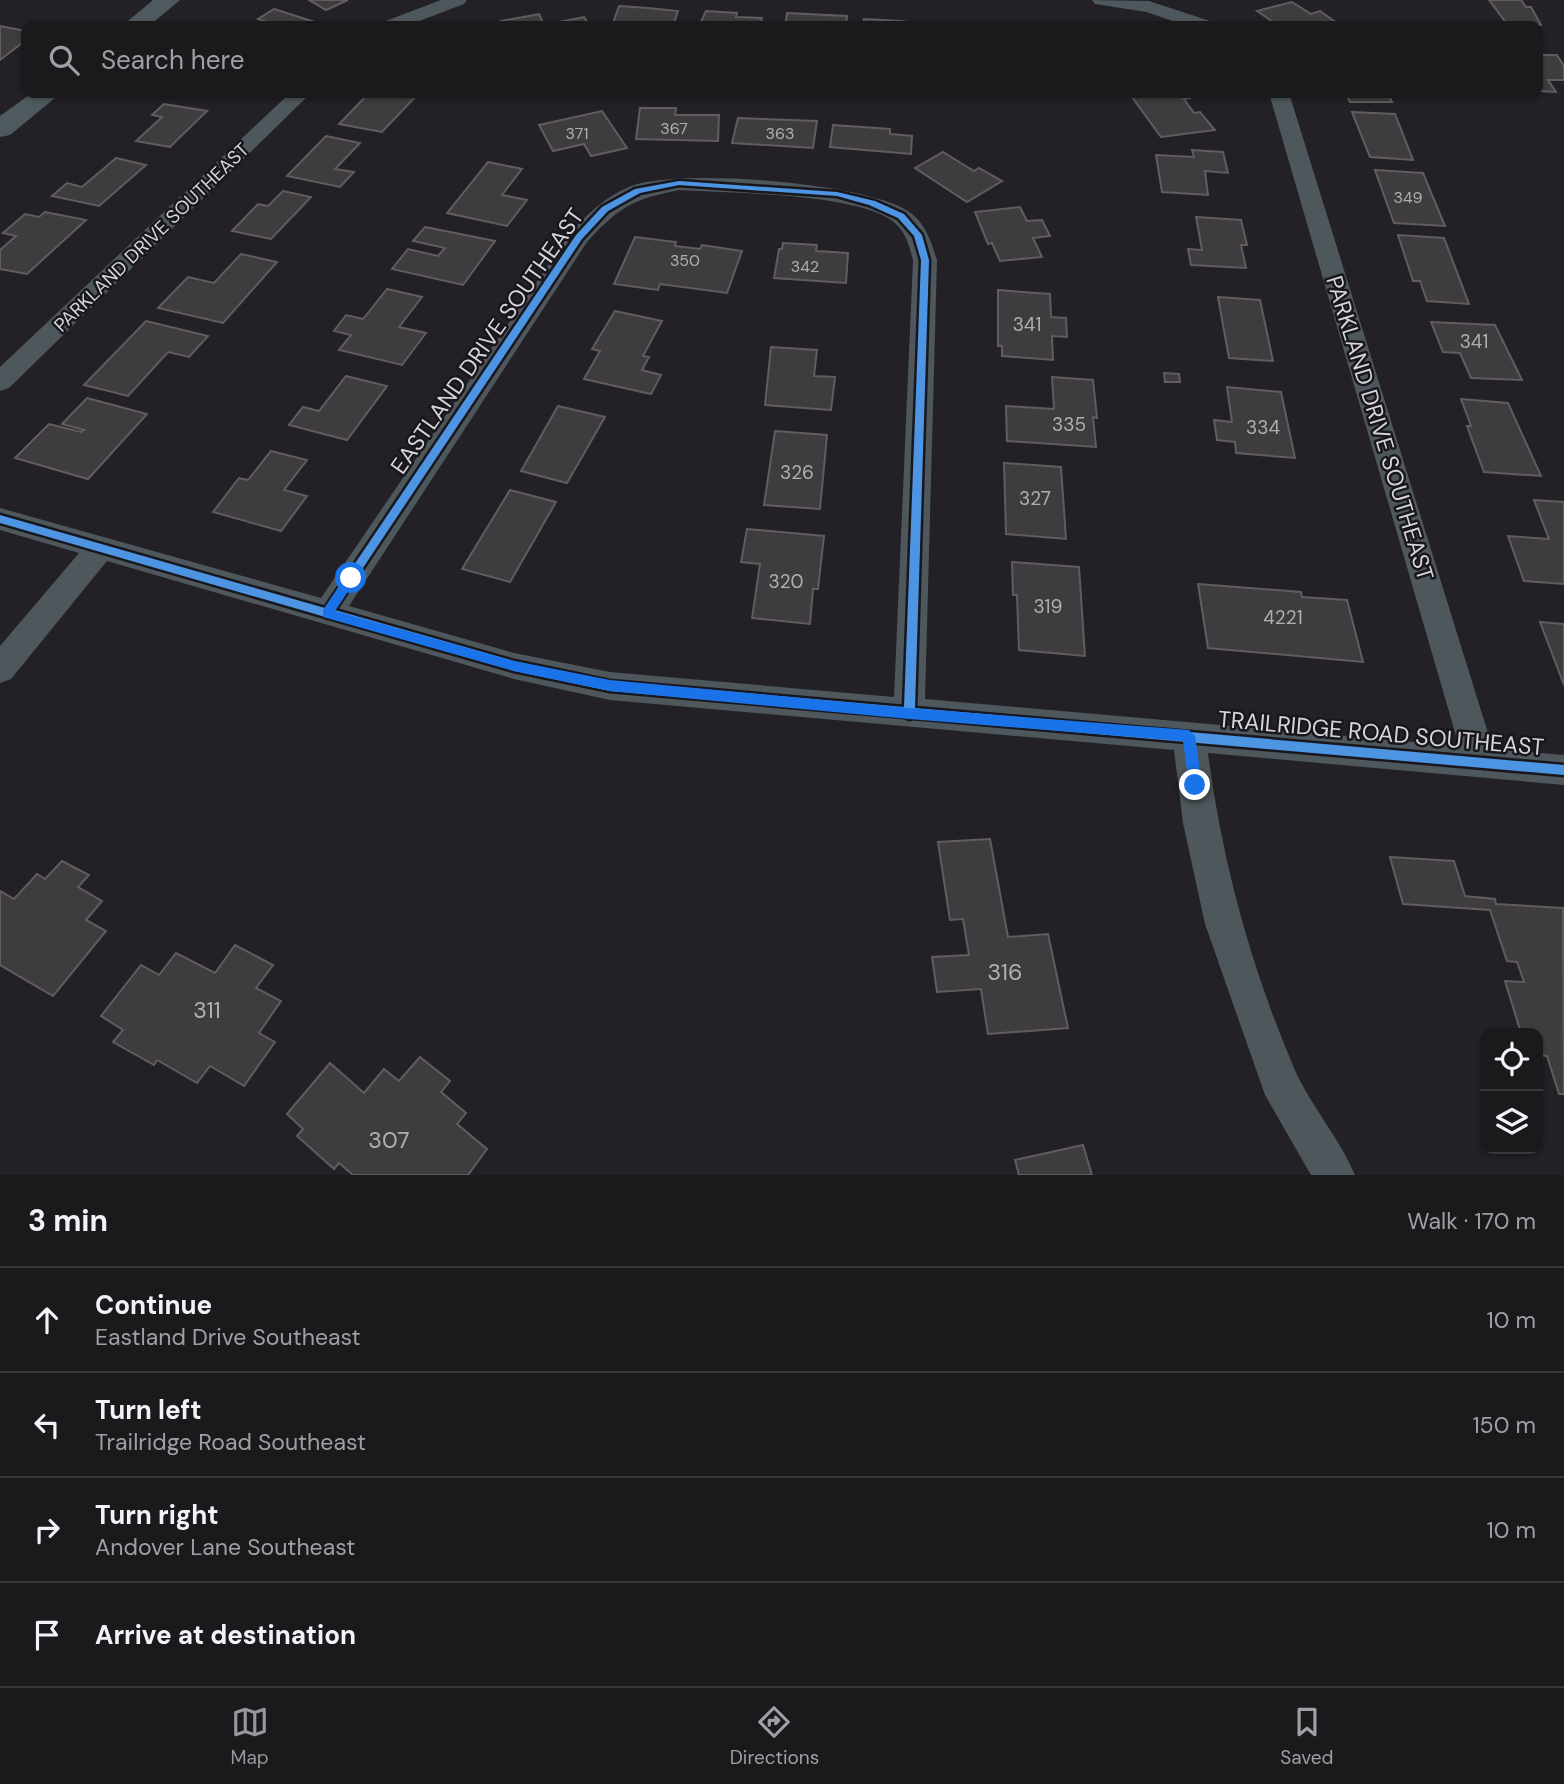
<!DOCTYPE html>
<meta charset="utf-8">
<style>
:root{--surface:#1a191c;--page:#232225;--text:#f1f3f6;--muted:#9fa0a3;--line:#38383b;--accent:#97969a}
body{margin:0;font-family:"DM Sans",sans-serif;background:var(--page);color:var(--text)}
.controls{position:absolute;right:21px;bottom:21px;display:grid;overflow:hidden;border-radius:14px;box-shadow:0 2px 5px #0004}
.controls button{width:63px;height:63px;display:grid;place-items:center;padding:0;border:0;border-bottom:2px solid var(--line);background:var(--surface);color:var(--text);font:35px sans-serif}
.stop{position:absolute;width:21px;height:21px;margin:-16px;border:5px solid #1a73e8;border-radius:50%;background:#fff}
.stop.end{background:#1a73e8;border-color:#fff;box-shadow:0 2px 7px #0008}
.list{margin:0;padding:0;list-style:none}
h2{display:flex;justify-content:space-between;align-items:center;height:91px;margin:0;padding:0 28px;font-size:30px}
h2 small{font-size:23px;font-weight:400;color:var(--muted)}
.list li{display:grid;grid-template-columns:46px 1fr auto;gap:21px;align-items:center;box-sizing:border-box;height:105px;padding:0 28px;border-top:2px solid var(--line)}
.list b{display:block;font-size:26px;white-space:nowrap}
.list p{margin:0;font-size:23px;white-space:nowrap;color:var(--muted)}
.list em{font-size:23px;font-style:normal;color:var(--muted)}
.icon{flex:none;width:38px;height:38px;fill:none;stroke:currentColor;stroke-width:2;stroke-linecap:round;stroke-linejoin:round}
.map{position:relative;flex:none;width:1564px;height:1175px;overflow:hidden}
.search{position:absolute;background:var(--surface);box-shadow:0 2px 5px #0004;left:21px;right:21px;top:21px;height:77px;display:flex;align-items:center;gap:18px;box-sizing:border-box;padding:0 24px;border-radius:14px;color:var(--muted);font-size:26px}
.sheet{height:511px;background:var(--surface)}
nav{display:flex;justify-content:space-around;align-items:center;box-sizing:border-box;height:98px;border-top:2px solid var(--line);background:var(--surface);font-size:19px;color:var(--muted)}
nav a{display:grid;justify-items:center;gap:4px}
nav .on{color:var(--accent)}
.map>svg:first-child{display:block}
</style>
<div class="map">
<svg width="1564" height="1175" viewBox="0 0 1564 1175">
<rect width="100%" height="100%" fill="#232126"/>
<g fill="#3e3c3e" stroke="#605c5f" stroke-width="2">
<path d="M 309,0 L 348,0 L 326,10 Z"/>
<path d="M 1489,0 L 1521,0 L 1526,7 L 1531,7 L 1541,25 L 1507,24 Z"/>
<path d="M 1292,2 L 1311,14 L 1320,11 L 1334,21 L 1324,24 L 1328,26 L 1279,26 L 1257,11 Z"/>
<path d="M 619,6 L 648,8 L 678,11 L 673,26 L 612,26 Z"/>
<path d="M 274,9 L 315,22 L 308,26 L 267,26 L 271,23 L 258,19 Z"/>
<path d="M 706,11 L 737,13 L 736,17 L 762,18 L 760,26 L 699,26 Z"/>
<path d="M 787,13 L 847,16 L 846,26 L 785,26 Z"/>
<path d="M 539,14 L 544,25 L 584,17 L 590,26 L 503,26 L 501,21 Z"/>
<path d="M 864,19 L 902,21 L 932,26 L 863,26 Z"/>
<path d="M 0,26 L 26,31 L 26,40 L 0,60 Z"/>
<path d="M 1538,55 L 1557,55 L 1564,66 L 1564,80 L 1548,80 L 1556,92 L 1538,91 Z"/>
<path d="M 369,93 L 419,93 L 382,132 L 339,124 Z"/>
<path d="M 1129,93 L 1186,93 L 1190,98 L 1184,99 L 1194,113 L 1200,112 L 1215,130 L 1161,137 Z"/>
<path d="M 1345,93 L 1387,93 L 1392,102 L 1350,102 Z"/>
<path d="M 164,104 L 207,111 L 170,147 L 136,141 L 162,117 L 152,115 Z"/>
<path d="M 640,108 L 676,108 L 675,115 L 719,115 L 718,141 L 636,139 Z"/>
<path d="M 602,111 L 627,148 L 591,156 L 584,144 L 553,151 L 539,125 Z"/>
<path d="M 1352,112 L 1395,114 L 1413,160 L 1370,157 Z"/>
<path d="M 738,118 L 817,121 L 813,148 L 732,143 Z"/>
<path d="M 833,125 L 890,129 L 890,134 L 912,136 L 911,154 L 830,147 Z"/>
<path d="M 326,136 L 360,143 L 335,169 L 354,172 L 340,187 L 287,176 Z"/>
<path d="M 1192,150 L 1223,152 L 1228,173 L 1205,171 L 1208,195 L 1162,192 L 1156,155 L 1194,157 Z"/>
<path d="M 943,152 L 974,171 L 979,168 L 1002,181 L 967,202 L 915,168 Z"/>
<path d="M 116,158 L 146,165 L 99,206 L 52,196 L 67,183 L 82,187 Z"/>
<path d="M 488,162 L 522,169 L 502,195 L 527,200 L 507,226 L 447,213 Z"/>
<path d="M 1375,170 L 1423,173 L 1445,226 L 1394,223 Z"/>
<path d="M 283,191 L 311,197 L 271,239 L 232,231 L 258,204 L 268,206 Z"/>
<path d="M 1020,207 L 1027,221 L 1042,220 L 1050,236 L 1033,238 L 1042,257 L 1000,261 L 992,243 L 988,244 L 975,212 Z"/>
<path d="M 45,212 L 86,220 L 27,274 L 0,269 L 0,250 L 16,236 L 3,233 L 25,214 L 39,217 Z"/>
<path d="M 1196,217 L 1241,220 L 1247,245 L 1241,245 L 1246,268 L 1191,265 L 1188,249 L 1202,250 Z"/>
<path d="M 425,227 L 495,241 L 463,285 L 392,269 L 408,249 L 438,256 L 445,248 L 413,241 Z"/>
<path d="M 1398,235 L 1444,238 L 1469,304 L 1427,301 L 1420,281 L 1413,281 Z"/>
<path d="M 635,237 L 676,242 L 675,246 L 700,249 L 702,245 L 742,251 L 727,293 L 660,284 L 658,290 L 614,284 Z"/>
<path d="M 783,243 L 817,245 L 816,251 L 848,253 L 846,283 L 774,278 L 779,249 L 782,249 Z"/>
<path d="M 241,254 L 277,262 L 223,323 L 158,308 L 188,277 L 214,283 Z"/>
<path d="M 387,289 L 422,297 L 399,327 L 426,333 L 402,365 L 339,350 L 351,335 L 334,331 L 346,315 L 363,319 Z"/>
<path d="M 998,290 L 1050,294 L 1051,317 L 1066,318 L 1067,337 L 1052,336 L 1053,360 L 1002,356 L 1002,346 L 998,346 Z"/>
<path d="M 1218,297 L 1260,300 L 1273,361 L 1229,358 Z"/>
<path d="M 615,311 L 662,321 L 643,356 L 649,357 L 642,370 L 661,375 L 651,394 L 584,379 L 600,351 L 592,349 Z"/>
<path d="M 146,321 L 208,336 L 189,357 L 168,352 L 128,396 L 84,385 Z"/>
<path d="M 1431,322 L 1495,325 L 1522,380 L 1471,378 L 1460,353 L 1443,352 Z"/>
<path d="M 771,347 L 817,350 L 814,376 L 835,377 L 831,410 L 765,405 Z"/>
<path d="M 1164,373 L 1179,374 L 1180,382 L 1165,382 Z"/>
<path d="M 346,376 L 387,386 L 347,440 L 289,425 L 303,407 L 319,411 Z"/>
<path d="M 1052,377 L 1093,380 L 1097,418 L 1093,417 L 1096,447 L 1007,441 L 1006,406 L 1054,409 Z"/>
<path d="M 1227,387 L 1281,392 L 1295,458 L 1236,453 L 1235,442 L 1217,440 L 1214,420 L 1232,422 Z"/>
<path d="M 87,398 L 147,414 L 88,479 L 15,458 L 49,424 L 81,432 L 84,430 L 62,424 Z"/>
<path d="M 1461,399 L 1508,403 L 1541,476 L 1484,472 L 1467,426 L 1471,426 Z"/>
<path d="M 558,406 L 605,417 L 567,483 L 521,471 Z"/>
<path d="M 775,431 L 827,435 L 820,509 L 764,505 Z"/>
<path d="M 271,451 L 307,460 L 284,490 L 307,496 L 281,531 L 213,512 L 239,478 L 248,480 Z"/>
<path d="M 1004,463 L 1061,467 L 1066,539 L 1006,534 Z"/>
<path d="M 510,490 L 556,502 L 510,582 L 462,569 Z"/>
<path d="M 1534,500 L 1564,502 L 1564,584 L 1524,581 L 1508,536 L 1549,539 Z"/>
<path d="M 747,529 L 824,536 L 818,589 L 813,589 L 810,624 L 752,618 L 760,564 L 741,562 Z"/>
<path d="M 1012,562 L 1079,567 L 1085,656 L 1019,650 L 1017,595 L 1013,595 Z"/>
<path d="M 1198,584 L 1301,592 L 1302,597 L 1347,600 L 1363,662 L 1208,648 Z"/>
<path d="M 1540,622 L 1564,624 L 1564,685 Z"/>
<path d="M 990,839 L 1008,937 L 1048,934 L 1068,1028 L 988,1034 L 981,989 L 937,992 L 932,957 L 969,955 L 963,919 L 950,920 L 938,842 Z"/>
<path d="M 1390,857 L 1454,861 L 1465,896 L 1495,899 L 1496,904 L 1563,908 L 1564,1094 L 1559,1094 L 1547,1056 L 1538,1055 L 1538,1033 L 1521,1033 L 1505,981 L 1524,982 L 1517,962 L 1507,961 L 1490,910 L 1403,904 Z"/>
<path d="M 62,861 L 89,875 L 78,887 L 102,901 L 86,920 L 106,931 L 53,996 L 0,965 L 0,891 L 14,899 L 37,874 L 45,879 Z"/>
<path d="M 235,945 L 273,965 L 256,988 L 281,1001 L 259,1033 L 275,1042 L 244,1086 L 210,1066 L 197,1083 L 157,1060 L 154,1065 L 113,1042 L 123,1030 L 101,1016 L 141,965 L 159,975 L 176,953 L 215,973 Z"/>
<path d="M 420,1057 L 450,1081 L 441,1092 L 466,1113 L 457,1124 L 487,1149 L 468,1175 L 353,1175 L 339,1163 L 334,1169 L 297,1136 L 303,1129 L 287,1114 L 330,1063 L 364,1093 L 384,1069 L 399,1081 Z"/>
<path d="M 1083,1145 L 1092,1175 L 1019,1175 L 1015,1160 Z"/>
</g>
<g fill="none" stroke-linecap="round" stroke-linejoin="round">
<g fill="#4e575c" fill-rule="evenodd">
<path d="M 441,0 L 467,0 L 464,4 L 406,26 L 381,26 L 383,22 Z"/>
<path d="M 1092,0 L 1149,1 L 1213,22 L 1215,26 L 1188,26 L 1146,12 L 1095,4 Z"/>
<path d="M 290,93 L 311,93 L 9,388 L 0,391 L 0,367 Z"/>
<path d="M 1269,93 L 1289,93 L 1493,749 L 1564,755 L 1564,785 L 1208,753 C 1222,862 1251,967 1294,1068 C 1310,1105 1339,1137 1355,1175 L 1311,1175 L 1265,1095 L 1205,924 L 1183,823 L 1174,750 L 610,700 L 514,679 L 107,561 L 11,679 L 0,683 L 0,646 L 79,553 L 0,530 L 0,508 L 321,598 L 571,232 C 589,213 605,197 629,187 C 677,167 865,183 908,211 C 925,222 931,241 937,260 L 925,699 L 1459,746 ZM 679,190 C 727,193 861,193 895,223 C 906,233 909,245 913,260 L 894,697 L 610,672 L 514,653 L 349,606 L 587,242 C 619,207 633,199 679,190 Z"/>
</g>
<g fill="#4f5a60" fill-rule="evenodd">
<path d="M 153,0 L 180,0 L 149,26 L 122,26 Z"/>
<path d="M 32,93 L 61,93 L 10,135 L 0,137 L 0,116 Z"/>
</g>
<g stroke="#19171e" stroke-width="5">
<path id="cycleway" d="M 679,181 L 837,192 L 875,201 L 904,214 L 922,235 L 929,260 L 915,708 L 1564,765 L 1564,775 L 913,718 L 909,719 L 905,717 L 610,691 L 514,671 L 329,618 L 327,618 L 322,616 L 0,523 L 0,515 L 325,608 L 576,235 L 602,207 L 635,189 ZM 679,185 L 837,196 L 869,205 L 898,218 L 914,236 L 921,260 L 904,707 L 610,681 L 514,661 L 335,610 L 582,239 L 608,211 L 640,193 Z"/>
</g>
<use href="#cycleway" fill="#4d94e3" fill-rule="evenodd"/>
</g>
<path fill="#1a73e8" d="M 351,573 L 357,578 L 335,611 L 514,661 L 610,680 L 909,708 L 1189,730 L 1195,736 L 1202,785 L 1195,791 L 1189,785 L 1183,741 L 909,719 L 610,691 L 514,671 L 323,617 L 323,610 L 347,574 Z"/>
<g text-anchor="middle" stroke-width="5" stroke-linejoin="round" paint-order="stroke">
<g font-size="16" fill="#b0afb2">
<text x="674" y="134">367</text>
<text x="577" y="139">371</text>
<text x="780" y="139">363</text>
<text x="1408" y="203">349</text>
<text x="685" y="266">350</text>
<text x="805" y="272">342</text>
</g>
<g font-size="19" fill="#d6d5d9" stroke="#19171e">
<text transform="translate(151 237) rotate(-44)" y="7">PARKLAND DRIVE SOUTHEAST</text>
</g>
<g font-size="19" fill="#b0afb2">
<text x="1027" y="331">341</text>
<text x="1474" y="348">341</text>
<text x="1069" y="431">335</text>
<text x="1263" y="434">334</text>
<text x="797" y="479">326</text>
<text x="1035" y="505">327</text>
<text x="786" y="588">320</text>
<text x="1048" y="613">319</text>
<text x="1283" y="624">4221</text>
</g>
<g font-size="23" fill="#d6d5d9" stroke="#19171e">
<text transform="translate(487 341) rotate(-55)" y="8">EASTLAND DRIVE SOUTHEAST</text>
<text transform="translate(1380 428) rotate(73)" y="8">PARKLAND DRIVE SOUTHEAST</text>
<text transform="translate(1381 733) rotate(5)" y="8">TRAILRIDGE ROAD SOUTHEAST</text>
</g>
<g font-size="23" fill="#b0afb2">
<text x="1005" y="980">316</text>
<text x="207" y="1018">311</text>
<text x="389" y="1148">307</text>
</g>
</g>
</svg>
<div class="controls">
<button><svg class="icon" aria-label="locate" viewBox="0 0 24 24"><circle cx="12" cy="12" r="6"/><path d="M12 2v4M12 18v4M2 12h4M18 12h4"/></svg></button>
<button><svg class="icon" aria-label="layers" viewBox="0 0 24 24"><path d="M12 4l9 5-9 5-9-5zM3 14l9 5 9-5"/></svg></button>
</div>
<div class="stop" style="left:351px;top:578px"></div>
<div class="stop end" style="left:1195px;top:785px"></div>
<div class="search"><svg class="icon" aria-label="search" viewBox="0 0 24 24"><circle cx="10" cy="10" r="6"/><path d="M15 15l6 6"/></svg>Search here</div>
</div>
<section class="sheet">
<h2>3 min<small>Walk · 170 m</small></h2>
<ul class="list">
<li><svg class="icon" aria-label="ahead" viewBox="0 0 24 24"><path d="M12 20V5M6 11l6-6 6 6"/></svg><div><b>Continue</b><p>Eastland Drive Southeast</p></div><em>10 m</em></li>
<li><svg class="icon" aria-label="left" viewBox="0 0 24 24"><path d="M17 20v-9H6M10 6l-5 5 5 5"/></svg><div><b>Turn left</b><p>Trailridge Road Southeast</p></div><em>150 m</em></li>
<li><svg class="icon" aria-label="right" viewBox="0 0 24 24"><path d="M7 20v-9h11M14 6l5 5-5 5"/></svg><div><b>Turn right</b><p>Andover Lane Southeast</p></div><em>10 m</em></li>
<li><svg class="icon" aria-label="arrive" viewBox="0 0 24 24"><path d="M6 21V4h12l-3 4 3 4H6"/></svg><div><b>Arrive at destination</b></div></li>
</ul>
</section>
<nav>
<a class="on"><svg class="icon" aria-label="map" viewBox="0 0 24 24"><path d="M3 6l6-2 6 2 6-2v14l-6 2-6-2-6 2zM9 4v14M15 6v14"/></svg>Map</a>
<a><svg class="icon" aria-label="directions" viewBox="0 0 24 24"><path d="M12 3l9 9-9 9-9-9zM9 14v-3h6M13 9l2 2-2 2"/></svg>Directions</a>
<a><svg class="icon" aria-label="saved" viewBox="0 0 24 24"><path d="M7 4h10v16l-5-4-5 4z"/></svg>Saved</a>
</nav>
